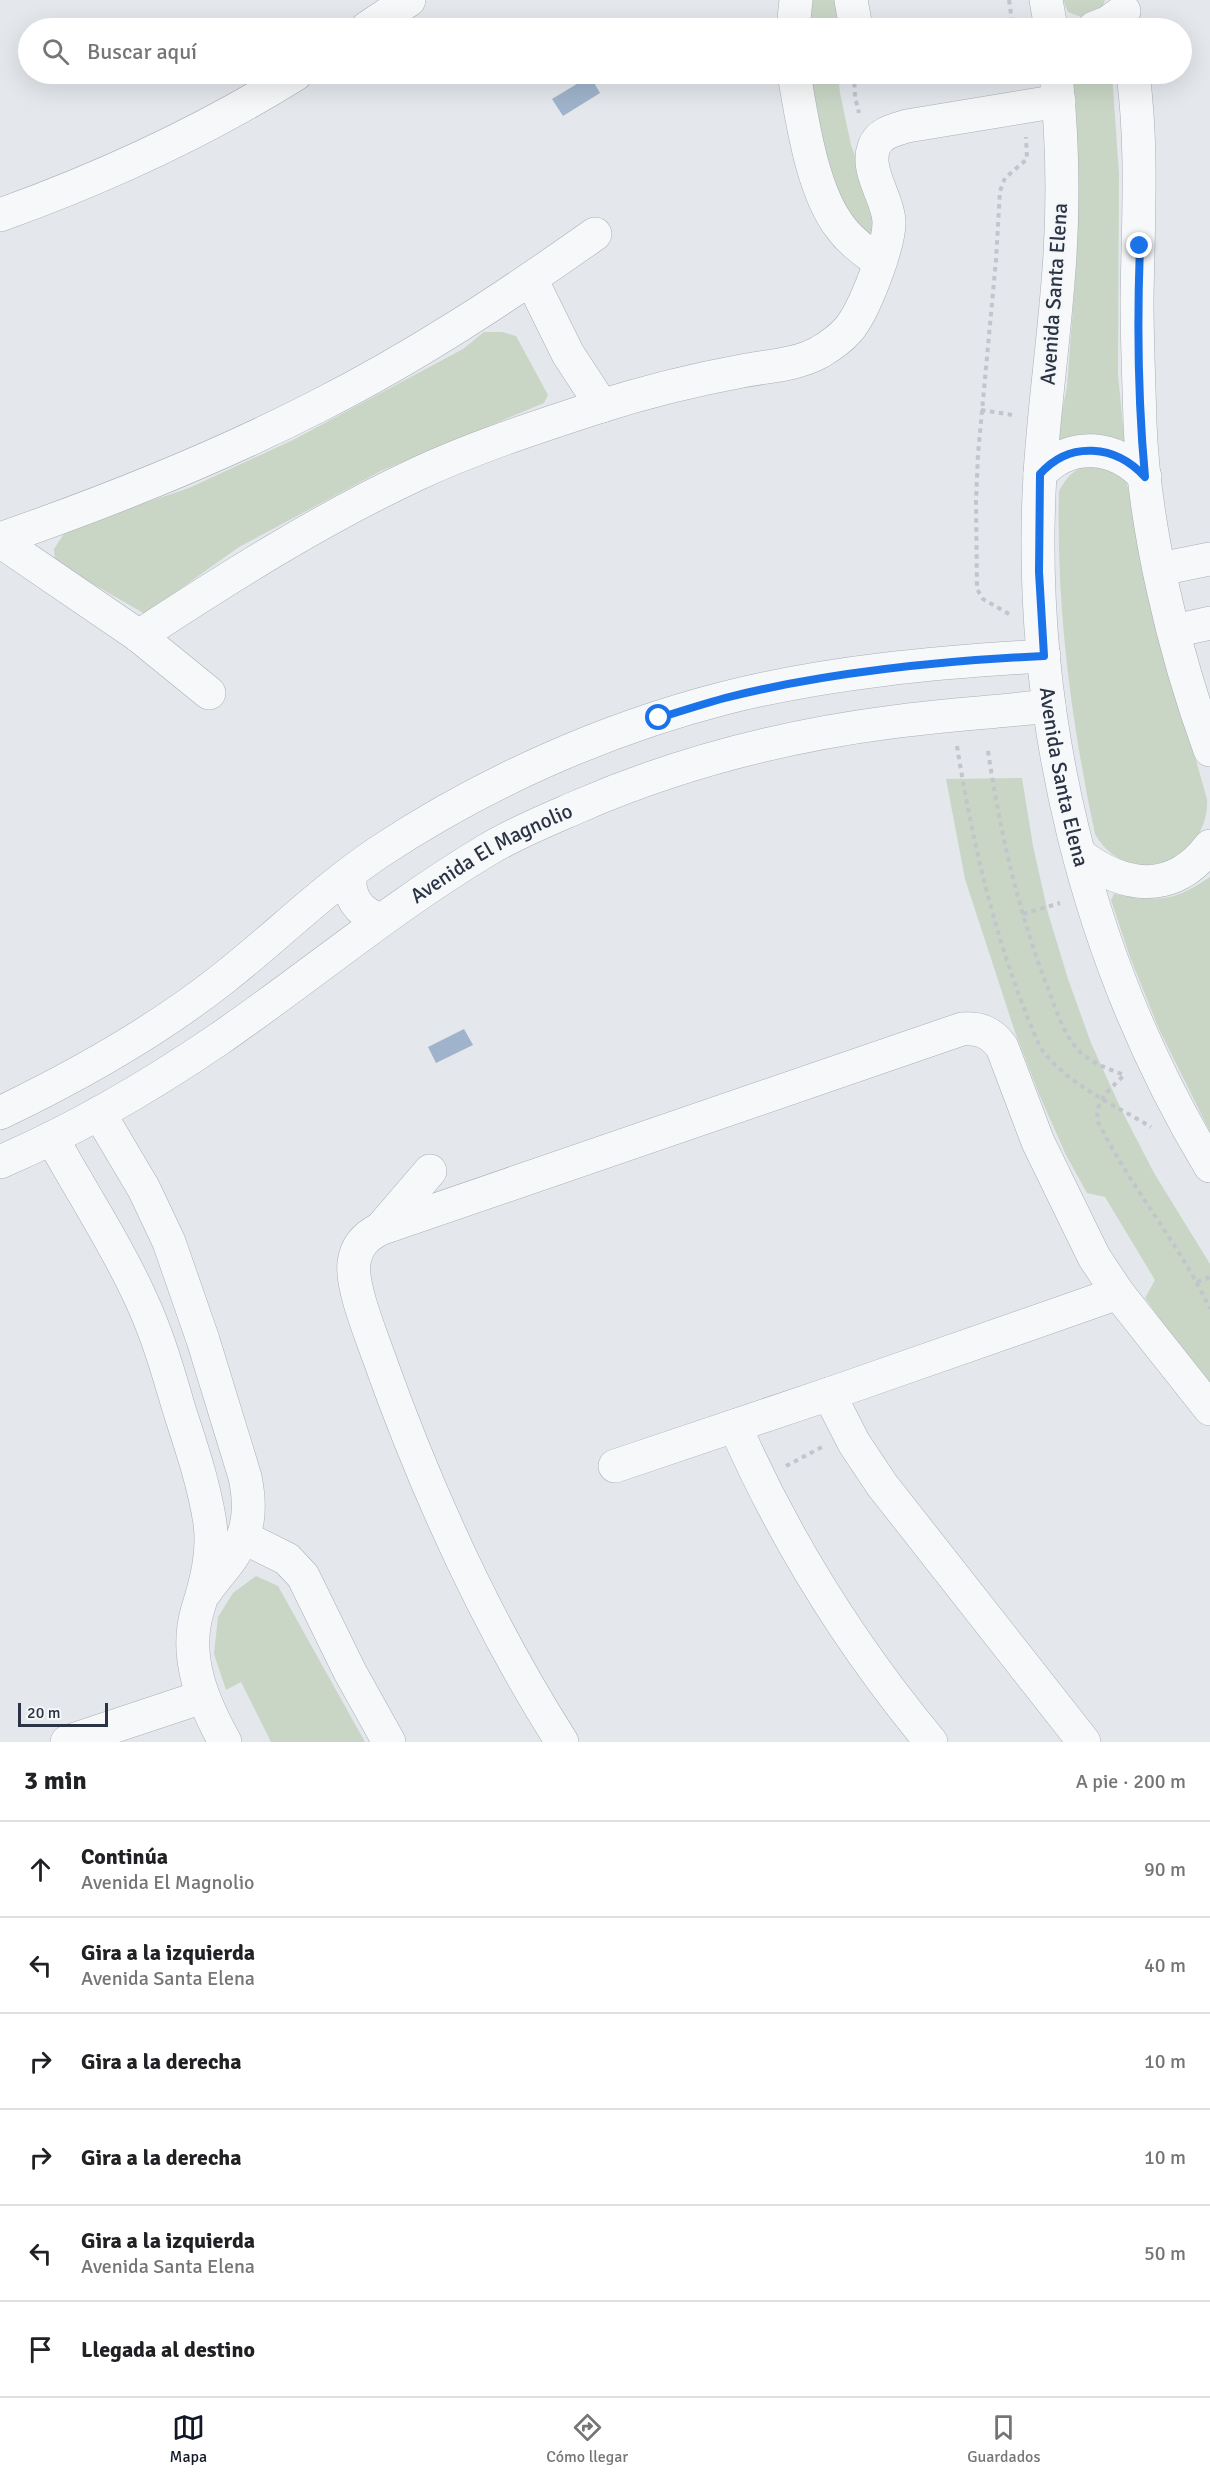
<!DOCTYPE html>
<html lang="es">
<meta charset="utf-8">
<style>
:root{--surface:#fff;--page:#f2f2f2;--text:#202124;--muted:#757577;--line:#e0e0e0;--accent:#111827}
body{margin:0;font-family:Signika,sans-serif;background:var(--page);color:var(--text)}
.scale{position:absolute;left:18px;bottom:15px;width:90px;box-sizing:border-box;padding-left:6px;border:3px solid #2b3445;border-top:0;font-size:16px;line-height:21px;white-space:nowrap;color:#2b3445;-webkit-text-stroke:4px #f4f6f9;paint-order:stroke}
.stop{position:absolute;width:18px;height:18px;margin:-14px;border:4px solid #1a73e8;border-radius:50%;background:#fff}
.stop.end{background:#1a73e8;border-color:#fff;box-shadow:0 2px 6px #0008}
.list{margin:0;padding:0;list-style:none}
h2{display:flex;justify-content:space-between;align-items:center;height:78px;margin:0;padding:0 24px;font-size:26px}
h2 small{font-size:20px;font-weight:400;color:var(--muted)}
.list li{display:grid;grid-template-columns:39px 1fr auto;gap:18px;align-items:center;box-sizing:border-box;height:96px;padding:0 24px;border-top:2px solid var(--line)}
.list b{display:block;font-size:22px;white-space:nowrap}
.list p{margin:0;font-size:20px;white-space:nowrap;color:var(--muted)}
.list em{font-size:20px;font-style:normal;color:var(--muted)}
.icon{flex:none;width:33px;height:33px;fill:none;stroke:currentColor;stroke-width:2;stroke-linecap:round;stroke-linejoin:round}
.map{position:relative;flex:none;width:1210px;height:1742px;overflow:hidden}
.search{position:absolute;background:var(--surface);box-shadow:0 6px 24px #0002;left:18px;right:18px;top:18px;height:66px;display:flex;align-items:center;gap:15px;box-sizing:border-box;padding:0 21px;border-radius:33px;color:var(--muted);font-size:22px}
.sheet{height:654px;background:var(--surface)}
nav{display:flex;justify-content:space-around;align-items:center;box-sizing:border-box;height:84px;border-top:2px solid var(--line);background:var(--surface);font-size:16px;color:var(--muted)}
nav a{display:grid;justify-items:center;gap:3px}
nav .on{color:var(--accent)}
.map>svg:first-child{display:block}
</style>
<div class="map">
<svg width="1210" height="1742" viewBox="0 0 1210 1742">
<rect width="100%" height="100%" fill="#e4e7ec"/>
<g fill="#c9d6c5">
<path d="M 810,0 L 838,0 L 837,28 L 805,28 Z"/>
<path d="M 1063,0 L 1105,0 L 1102,9 L 1084,18 L 1068,12 Z"/>
<path d="M 807,74 L 838,74 L 840,93 L 851,145 L 876,214 L 873,233 L 865,234 L 835,194 Z"/>
<path d="M 1071,74 L 1112,74 L 1119,174 L 1118,375 L 1126,455 L 1064,445 L 1056,440 L 1067,387 L 1077,254 L 1078,184 Z"/>
<path d="M 484,332 L 502,332 L 516,336 L 548,395 L 544,403 L 381,471 L 239,547 L 145,614 L 55,562 L 54,549 L 67,529 L 189,488 L 293,440 L 463,349 Z"/>
<path d="M 1096,463 L 1122,474 L 1127,484 L 1172,676 L 1207,799 C 1210,862 1128,892 1095,834 C 1071,721 1056,607 1059,491 C 1070,472 1075,469 1096,463 Z"/>
<path d="M 1022,778 L 1033,846 L 1048,913 L 1068,979 L 1091,1043 L 1121,1109 L 1154,1173 L 1210,1264 L 1210,1390 L 1145,1298 L 1155,1280 L 1105,1197 L 1087,1193 L 1066,1155 L 1039,1094 L 1015,1032 L 965,879 L 946,779 Z"/>
<path d="M 1210,877 L 1210,1132 L 1159,1029 L 1130,957 L 1111,900 L 1114,894 C 1161,900 1169,904 1210,877 Z"/>
<path d="M 256,1576 L 278,1586 L 365,1742 L 271,1742 L 241,1682 L 226,1690 L 214,1654 L 218,1617 L 233,1593 Z"/>
</g>
<g fill="#9fb4cc">
<path d="M 590,76 L 600,93 L 563,116 L 552,99 Z"/>
<path d="M 464,1029 L 473,1045 L 436,1063 L 428,1047 Z"/>
</g>
<g fill="none" stroke-linecap="round" stroke-linejoin="round">
<g stroke="#a9aeb7" stroke-width="34">
<g id="minor">
<path d="M 851,0 L 856,28"/>
<path d="M 367,28 L 409,0"/>
<path d="M 793,28 L 796,0"/>
<path d="M 794,74 C 802,119 812,192 841,228 C 851,242 866,252 879,262"/>
<path d="M 0,215 C 103,178 203,132 296,74"/>
<path d="M 531,279 L 568,354 L 602,406"/>
<path d="M 0,539 C 109,501 215,459 318,406 C 415,357 506,297 595,234"/>
<path d="M 0,541 L 139,636 L 209,693"/>
<path d="M 1160,569 L 1210,559"/>
<path d="M 1174,631 L 1210,623"/>
<path d="M 139,636 C 229,577 319,520 417,474 C 475,447 537,427 598,407 C 645,392 693,380 742,371 C 768,366 797,365 820,352 C 830,346 841,338 848,330 C 864,312 890,244 889,221 C 888,198 865,171 874,147 C 879,133 894,130 907,126 L 1059,101"/>
<path d="M 350,874 C 348,897 358,912 380,920"/>
<path d="M 0,1113 C 79,1075 156,1032 225,977 C 277,936 324,889 379,852 C 483,783 604,729 725,698 C 828,672 938,662 1044,656"/>
<path d="M 99,1113 L 144,1189 L 169,1242 L 203,1340 L 245,1477 C 251,1506 250,1532 232,1557 C 224,1569 214,1579 206,1591"/>
<path d="M 52,1138 C 81,1191 115,1242 140,1297 C 157,1333 168,1371 179,1409 C 191,1446 204,1484 210,1523 C 214,1554 206,1583 197,1612 C 184,1659 203,1702 225,1742"/>
<path id="s1" d="M 0,1162 C 77,1129 150,1086 219,1039 C 309,977 393,906 487,850 C 515,833 547,820 577,807 C 678,763 783,736 892,722 C 944,715 997,712 1049,706"/>
<path d="M 382,1227 L 430,1171"/>
<path d="M 829,1394 L 854,1443 L 882,1485 L 1084,1742"/>
<path d="M 735,1426 C 785,1540 852,1647 931,1742"/>
<path d="M 615,1466 L 829,1394 L 1118,1293"/>
<path d="M 243,1537 L 287,1559 L 303,1576 L 350,1672 L 389,1742"/>
<path d="M 67,1742 L 202,1697"/>
<path d="M 562,1742 C 485,1621 426,1490 378,1355 C 370,1332 351,1286 354,1263 C 356,1246 366,1236 380,1229 L 962,1029 C 980,1028 991,1032 1002,1047 L 1038,1142 L 1094,1257 L 1118,1293 L 1210,1409"/>
</g>
</g>
<g stroke="#a9aeb7" stroke-width="34">
<g id="tertiary">
<path d="M 1046,0 L 1051,28"/>
<path d="M 1094,28 L 1107,23 L 1124,11"/>
<path id="s2" d="M 1056,74 C 1063,143 1064,213 1058,282 C 1053,346 1044,410 1040,474 C 1026,714 1086,960 1210,1166"/>
<path d="M 1133,74 C 1143,149 1138,224 1137,300 C 1137,341 1139,382 1140,423 C 1144,527 1174,652 1210,750"/>
<path d="M 1040,474 C 1070,440 1116,445 1145,477"/>
<path d="M 1080,855 C 1125,889 1173,895 1210,846"/>
</g>
</g>
<g stroke="#c2c5cb" stroke-width="4" stroke-dasharray="4.5 4.5" stroke-linecap="butt">
<path d="M 1009,0 L 1013,28"/>
<path d="M 854,74 L 855,97 L 859,113"/>
<path d="M 981,410 L 1013,415"/>
<path d="M 1009,614 L 983,599 L 977,589 L 976,501 L 978,454 L 996,260 L 1000,191 L 1005,178 L 1027,159 L 1026,137"/>
<path d="M 957,746 C 973,847 998,952 1040,1047 C 1066,1084 1113,1104 1151,1127"/>
<path d="M 988,751 C 1000,832 1018,910 1047,986 C 1055,1006 1061,1028 1074,1045 C 1086,1061 1106,1068 1124,1075 C 1110,1090 1094,1100 1098,1122 C 1131,1188 1179,1243 1210,1309"/>
<path d="M 1023,914 L 1060,903"/>
<path d="M 1197,1282 L 1210,1277"/>
<path d="M 786,1466 L 822,1447"/>
</g>
<use href="#minor" stroke="#f7f8fa" stroke-width="33"/>
<use href="#tertiary" stroke="#f7f8fa" stroke-width="33"/>
</g>
<g fill="none" stroke-linecap="round" stroke-linejoin="round">
<path stroke="#1a73e8" stroke-width="8" d="M 659,718 C 681,711 703,704 725,698 C 828,672 938,661 1044,656 L 1039,572 L 1040,474 C 1070,440 1116,445 1145,477 C 1138,401 1137,323 1140,246"/>
</g>
<g text-anchor="middle" stroke-width="5" stroke-linejoin="round" paint-order="stroke">
<g font-size="21" fill="#2b3445" stroke="#f4f6f9">
<text transform="translate(1054 294) rotate(-86)" y="7">Avenida Santa Elena</text>
<text dy="7" stroke="none"><textPath href="#s2" startOffset="706">Avenida Santa Elena</textPath></text>
<text dy="7" stroke="none"><textPath href="#s1" startOffset="582">Avenida El Magnolio</textPath></text>
</g>
</g>
</svg>
<div class="scale">20 m</div>
<div class="stop" style="left:659px;top:718px"></div>
<div class="stop end" style="left:1140px;top:246px"></div>
<div class="search"><svg class="icon" aria-label="search" viewBox="0 0 24 24"><circle cx="10" cy="10" r="6"/><path d="M15 15l6 6"/></svg>Buscar aquí</div>
</div>
<section class="sheet">
<h2>3 min<small>A pie · 200 m</small></h2>
<ul class="list">
<li><svg class="icon" aria-label="ahead" viewBox="0 0 24 24"><path d="M12 20V5M6 11l6-6 6 6"/></svg><div><b>Continúa</b><p>Avenida El Magnolio</p></div><em>90 m</em></li>
<li><svg class="icon" aria-label="left" viewBox="0 0 24 24"><path d="M17 20v-9H6M10 6l-5 5 5 5"/></svg><div><b>Gira a la izquierda</b><p>Avenida Santa Elena</p></div><em>40 m</em></li>
<li><svg class="icon" aria-label="right" viewBox="0 0 24 24"><path d="M7 20v-9h11M14 6l5 5-5 5"/></svg><div><b>Gira a la derecha</b></div><em>10 m</em></li>
<li><svg class="icon" aria-label="right" viewBox="0 0 24 24"><path d="M7 20v-9h11M14 6l5 5-5 5"/></svg><div><b>Gira a la derecha</b></div><em>10 m</em></li>
<li><svg class="icon" aria-label="left" viewBox="0 0 24 24"><path d="M17 20v-9H6M10 6l-5 5 5 5"/></svg><div><b>Gira a la izquierda</b><p>Avenida Santa Elena</p></div><em>50 m</em></li>
<li><svg class="icon" aria-label="arrive" viewBox="0 0 24 24"><path d="M6 21V4h12l-3 4 3 4H6"/></svg><div><b>Llegada al destino</b></div></li>
</ul>
</section>
<nav>
<a class="on"><svg class="icon" aria-label="map" viewBox="0 0 24 24"><path d="M3 6l6-2 6 2 6-2v14l-6 2-6-2-6 2zM9 4v14M15 6v14"/></svg>Mapa</a>
<a><svg class="icon" aria-label="directions" viewBox="0 0 24 24"><path d="M12 3l9 9-9 9-9-9zM9 14v-3h6M13 9l2 2-2 2"/></svg>Cómo llegar</a>
<a><svg class="icon" aria-label="saved" viewBox="0 0 24 24"><path d="M7 4h10v16l-5-4-5 4z"/></svg>Guardados</a>
</nav>
